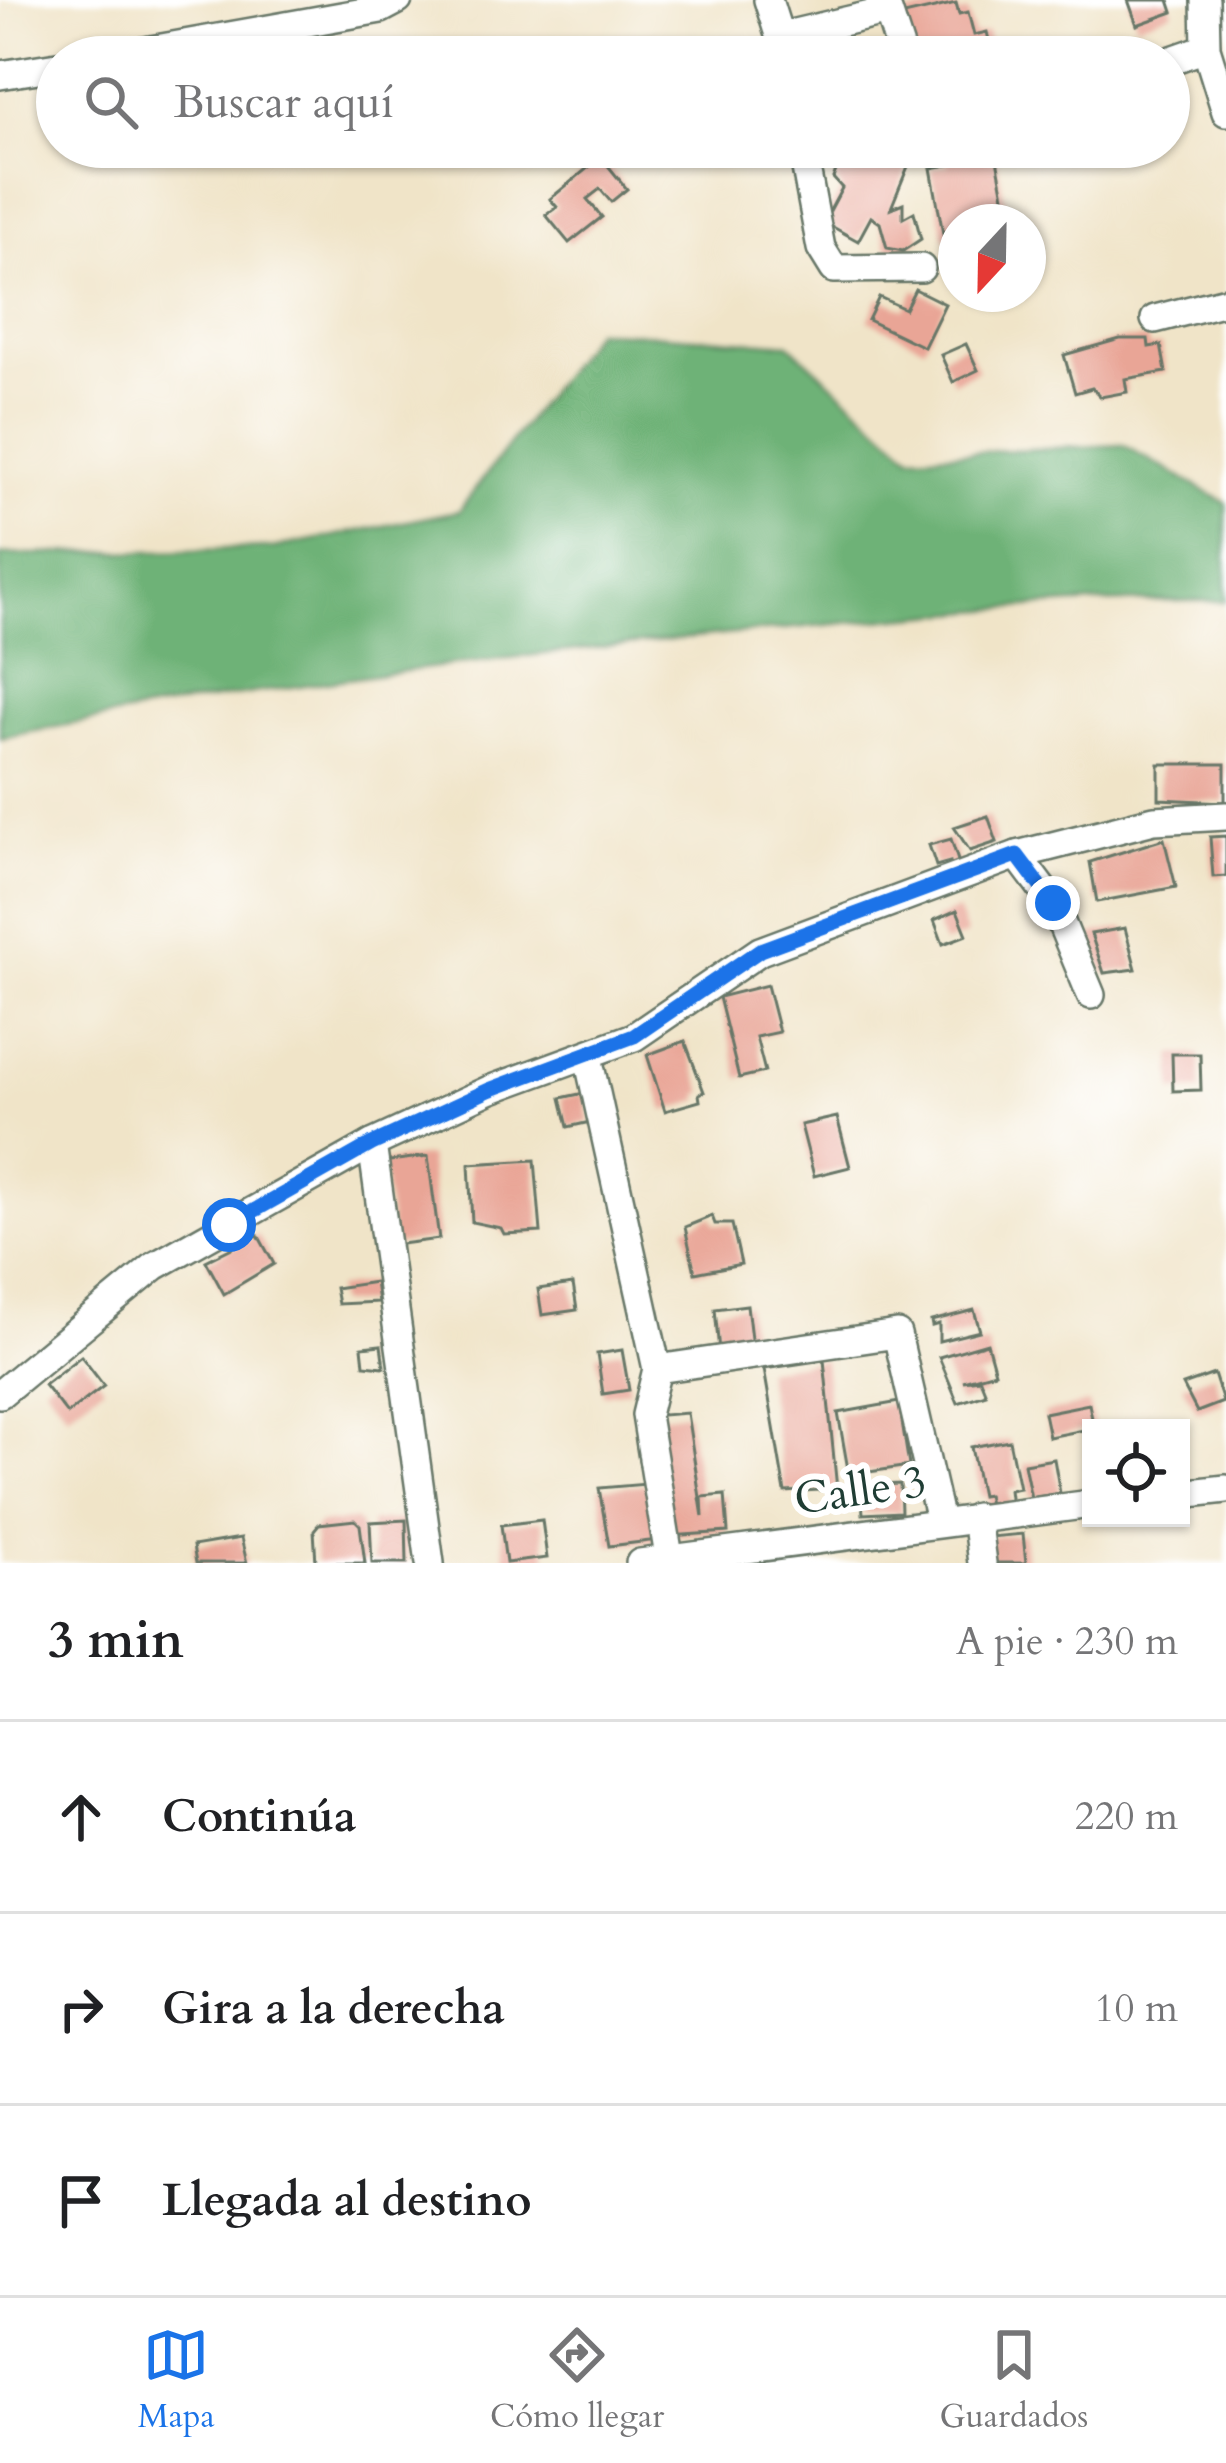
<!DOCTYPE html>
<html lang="es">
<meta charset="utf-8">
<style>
:root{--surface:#fff;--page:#f6f6f6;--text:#202124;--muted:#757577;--line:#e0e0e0;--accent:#1a73e8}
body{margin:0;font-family:Cardo,serif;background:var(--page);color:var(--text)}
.controls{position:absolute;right:36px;bottom:36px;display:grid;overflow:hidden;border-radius:0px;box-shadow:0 3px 9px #0004}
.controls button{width:108px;height:108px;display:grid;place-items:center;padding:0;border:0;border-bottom:3px solid var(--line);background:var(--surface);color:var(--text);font:60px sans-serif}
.compass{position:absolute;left:938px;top:204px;width:108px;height:108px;border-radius:50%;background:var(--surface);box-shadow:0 3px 9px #0004;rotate:202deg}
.stop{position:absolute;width:36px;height:36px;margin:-27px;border:9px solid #1a73e8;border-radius:50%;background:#fff}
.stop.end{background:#1a73e8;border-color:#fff;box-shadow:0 3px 12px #0008}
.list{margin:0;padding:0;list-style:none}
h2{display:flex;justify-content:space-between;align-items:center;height:156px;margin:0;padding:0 48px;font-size:51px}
h2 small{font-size:39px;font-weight:400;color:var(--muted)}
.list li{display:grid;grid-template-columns:78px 1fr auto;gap:36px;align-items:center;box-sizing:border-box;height:192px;padding:0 48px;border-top:3px solid var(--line)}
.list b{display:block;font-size:45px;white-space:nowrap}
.list em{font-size:39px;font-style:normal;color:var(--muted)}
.icon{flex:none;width:66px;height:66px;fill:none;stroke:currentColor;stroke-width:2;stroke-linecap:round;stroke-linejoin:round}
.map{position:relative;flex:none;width:1226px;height:1563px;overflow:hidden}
.search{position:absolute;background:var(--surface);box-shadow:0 3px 9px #0004;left:36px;right:36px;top:36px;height:132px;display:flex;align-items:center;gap:30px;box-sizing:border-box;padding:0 42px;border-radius:66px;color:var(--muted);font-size:45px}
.sheet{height:732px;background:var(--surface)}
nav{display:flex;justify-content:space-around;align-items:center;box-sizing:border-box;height:168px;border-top:3px solid var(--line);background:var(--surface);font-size:33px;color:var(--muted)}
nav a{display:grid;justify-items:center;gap:6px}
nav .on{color:var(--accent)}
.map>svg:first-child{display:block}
</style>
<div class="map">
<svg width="1226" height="1563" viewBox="0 0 1226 1563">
<rect width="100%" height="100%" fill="#fff"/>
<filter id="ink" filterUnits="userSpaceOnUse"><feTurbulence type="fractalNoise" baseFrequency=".00833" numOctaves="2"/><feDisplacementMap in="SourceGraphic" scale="24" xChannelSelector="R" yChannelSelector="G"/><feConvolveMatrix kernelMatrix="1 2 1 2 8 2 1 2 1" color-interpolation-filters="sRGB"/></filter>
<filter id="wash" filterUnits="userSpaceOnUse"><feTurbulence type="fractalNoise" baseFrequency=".004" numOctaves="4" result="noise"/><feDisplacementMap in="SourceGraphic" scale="48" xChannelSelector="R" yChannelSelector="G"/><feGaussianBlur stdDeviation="2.7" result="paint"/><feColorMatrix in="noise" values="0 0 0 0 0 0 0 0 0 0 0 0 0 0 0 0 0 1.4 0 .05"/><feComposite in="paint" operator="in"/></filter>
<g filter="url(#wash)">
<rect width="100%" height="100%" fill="#f0e4c8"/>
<path fill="#6eb277" stroke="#467856" stroke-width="3" d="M 595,330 L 789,344 L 911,455 L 1123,445 L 1226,503 L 1226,601 C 1072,598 917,616 764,631 C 508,655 253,687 0,738 L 0,555 L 273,548 L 459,511 Z"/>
<g id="blocks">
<g fill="#e9a596">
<path d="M 1128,0 L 1169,0 L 1173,12 L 1137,25 Z"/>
<path d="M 956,3 L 959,14 L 968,12 L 974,35 L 987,32 L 993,57 L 914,57 L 904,15 Z"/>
<path d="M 860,147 L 909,164 L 891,208 L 903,203 L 903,218 L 914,212 L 921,239 L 903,251 L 887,248 L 880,223 L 871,217 L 858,241 L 824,222 L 842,188 L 833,178 L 840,161 L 853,166 Z"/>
<path d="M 966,147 L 995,149 L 1009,222 L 956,222 L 956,237 L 944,239 L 931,168 L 948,165 L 946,155 L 967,152 Z"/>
<path d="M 601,157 L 627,189 L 611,202 L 600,189 L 587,199 L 602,217 L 569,243 L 546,215 L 557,207 L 550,199 Z"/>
<path d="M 915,289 L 945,304 L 924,347 L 868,320 L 879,297 L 905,309 Z"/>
<path d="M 1120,339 L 1148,339 L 1149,347 L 1161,345 L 1166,372 L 1125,379 L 1127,392 L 1101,397 L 1092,388 L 1075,393 L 1064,355 Z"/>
<path d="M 966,344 L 978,370 L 953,382 L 941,355 Z"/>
<path d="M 1159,764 L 1225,764 L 1225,802 L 1159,799 Z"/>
<path d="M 988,816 L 997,842 L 970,851 L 954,827 Z"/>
<path d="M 1226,836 L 1226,876 L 1213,877 L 1210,837 Z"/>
<path d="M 951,839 L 960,867 L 951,871 L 950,862 L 936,866 L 929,845 Z"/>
<path d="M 1164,839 L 1176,887 L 1097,902 L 1090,862 Z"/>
<path d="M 957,910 L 967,935 L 943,944 L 934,920 Z"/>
<path d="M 1125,928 L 1136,969 L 1104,973 L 1091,934 Z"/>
<path d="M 767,985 L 779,1032 L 756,1037 L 765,1072 L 739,1078 L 719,997 Z"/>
<path d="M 685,1041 L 704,1092 L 699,1094 L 700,1101 L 665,1111 L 647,1055 Z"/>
<path d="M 1172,1054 L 1200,1054 L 1201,1090 L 1173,1091 Z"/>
<path d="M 584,1093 L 590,1122 L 568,1127 L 561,1098 Z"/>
<path d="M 837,1117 L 850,1167 L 814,1176 L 801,1125 Z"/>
<path d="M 428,1156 L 439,1239 L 393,1245 L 382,1162 Z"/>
<path d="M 535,1160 L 541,1232 L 504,1234 L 501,1228 L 472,1222 L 469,1164 Z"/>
<path d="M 712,1216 L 715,1224 L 732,1224 L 741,1264 L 695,1273 L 685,1227 Z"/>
<path d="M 258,1235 L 274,1264 L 224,1294 L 206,1261 Z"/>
<path d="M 375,1282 L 378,1302 L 338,1304 L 335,1288 Z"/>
<path d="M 573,1284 L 577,1310 L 542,1315 L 538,1289 Z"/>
<path d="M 747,1305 L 752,1347 L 719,1351 L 715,1309 Z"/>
<path d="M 974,1310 L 980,1331 L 939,1341 L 939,1324 L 932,1326 L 931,1321 Z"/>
<path d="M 987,1343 L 995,1372 L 963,1381 L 980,1379 L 986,1394 L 958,1403 L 939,1357 Z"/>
<path d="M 381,1345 L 384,1367 L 364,1365 L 362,1347 Z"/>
<path d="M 622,1350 L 629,1390 L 603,1394 L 597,1354 Z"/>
<path d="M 81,1356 L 104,1386 L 67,1414 L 44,1385 Z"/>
<path d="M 824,1360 L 837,1489 L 785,1492 L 764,1369 Z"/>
<path d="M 1214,1374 L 1223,1402 L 1197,1412 L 1183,1385 Z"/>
<path d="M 899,1402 L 909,1466 L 849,1475 L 838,1413 Z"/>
<path d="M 1089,1404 L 1094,1428 L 1049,1437 L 1044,1413 Z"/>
<path d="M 687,1413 L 703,1517 L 702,1497 L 725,1495 L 728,1532 L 669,1536 L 649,1416 Z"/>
<path d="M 1009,1440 L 1019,1488 L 1009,1490 L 1011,1506 L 990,1509 L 987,1495 L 981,1496 L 971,1447 Z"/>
<path d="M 1054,1459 L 1060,1493 L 1031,1498 L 1024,1464 Z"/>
<path d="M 646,1484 L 658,1540 L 609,1546 L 599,1488 Z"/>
<path d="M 900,1484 L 901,1512 L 863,1514 L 861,1486 Z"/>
<path d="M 355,1520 L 360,1525 L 365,1563 L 316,1563 L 314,1530 L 319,1524 Z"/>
<path d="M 406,1520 L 407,1563 L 372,1563 L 370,1522 Z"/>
<path d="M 542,1520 L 547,1558 L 506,1563 L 501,1525 Z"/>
<path d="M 1023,1534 L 1026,1563 L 991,1563 L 989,1537 Z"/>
<path d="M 241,1538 L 247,1563 L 196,1563 L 193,1546 Z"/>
</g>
</g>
</g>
<g filter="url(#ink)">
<use href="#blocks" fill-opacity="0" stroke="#687768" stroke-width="3"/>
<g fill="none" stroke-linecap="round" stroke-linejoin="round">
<g stroke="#687768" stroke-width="32">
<g id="minor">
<path d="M 768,0 L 786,57"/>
<path d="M 1205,0 L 1206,48 L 1226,112"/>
<path d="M 782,36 L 888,11 L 903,57"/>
<path d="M 111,57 L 381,9 L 398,0"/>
<path d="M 1169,61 L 1206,48"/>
<path d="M 0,75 L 57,66"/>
<path d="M 802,147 L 821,248 L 834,269 L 921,268"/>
<path d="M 1155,319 L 1226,301"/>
<path d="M 1017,855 L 1053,903 L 1091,995"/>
<path d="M 588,1057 L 657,1369 L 646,1415 L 669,1557"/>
<path d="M 372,1144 L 430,1563"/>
<path d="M 657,1369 L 897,1334 L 940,1521"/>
<path d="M 0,1394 L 155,1266 L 372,1144 L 489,1090 L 634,1037 L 760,951 L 1017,855 L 1154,820 L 1226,816"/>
<path d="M 1181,1494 L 1226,1489"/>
<path d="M 976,1517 L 982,1563"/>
<path d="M 640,1563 L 1091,1504"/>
</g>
</g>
<use href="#minor" stroke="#fff" stroke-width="27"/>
</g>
</g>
<g fill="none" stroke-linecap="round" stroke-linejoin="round" filter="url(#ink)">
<path stroke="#1a73e8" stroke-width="15" d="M 229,1225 L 372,1144 L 489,1090 L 634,1036 L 760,950 L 1017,855 L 1053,903"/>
</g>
<g text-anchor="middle" stroke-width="12" stroke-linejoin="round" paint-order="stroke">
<g font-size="45" fill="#1f3d34" stroke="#fff">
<text transform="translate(860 1489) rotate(-8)" y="16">Calle 3</text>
</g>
</g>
</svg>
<div class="controls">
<button><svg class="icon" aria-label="locate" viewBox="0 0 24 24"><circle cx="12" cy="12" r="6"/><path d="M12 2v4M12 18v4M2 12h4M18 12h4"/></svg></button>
</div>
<svg class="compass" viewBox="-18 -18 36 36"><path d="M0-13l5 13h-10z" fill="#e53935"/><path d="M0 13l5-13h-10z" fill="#757577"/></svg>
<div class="stop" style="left:229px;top:1225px"></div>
<div class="stop end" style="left:1053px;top:903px"></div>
<div class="search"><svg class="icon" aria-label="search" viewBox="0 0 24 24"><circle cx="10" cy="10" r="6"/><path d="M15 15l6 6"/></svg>Buscar aquí</div>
</div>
<section class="sheet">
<h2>3 min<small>A pie · 230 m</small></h2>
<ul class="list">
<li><svg class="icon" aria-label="ahead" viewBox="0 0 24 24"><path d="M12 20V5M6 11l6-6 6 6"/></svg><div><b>Continúa</b></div><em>220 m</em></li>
<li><svg class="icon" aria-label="right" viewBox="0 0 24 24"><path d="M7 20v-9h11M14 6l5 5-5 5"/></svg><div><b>Gira a la derecha</b></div><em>10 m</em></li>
<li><svg class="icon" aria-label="arrive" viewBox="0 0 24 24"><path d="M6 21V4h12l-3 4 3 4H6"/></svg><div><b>Llegada al destino</b></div></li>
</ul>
</section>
<nav>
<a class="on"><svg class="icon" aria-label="map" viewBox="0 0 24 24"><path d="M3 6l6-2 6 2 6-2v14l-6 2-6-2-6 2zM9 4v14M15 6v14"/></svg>Mapa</a>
<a><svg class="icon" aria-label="directions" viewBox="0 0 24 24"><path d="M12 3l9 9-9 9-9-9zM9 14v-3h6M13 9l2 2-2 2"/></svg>Cómo llegar</a>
<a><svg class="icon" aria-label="saved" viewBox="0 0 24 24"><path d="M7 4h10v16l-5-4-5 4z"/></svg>Guardados</a>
</nav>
